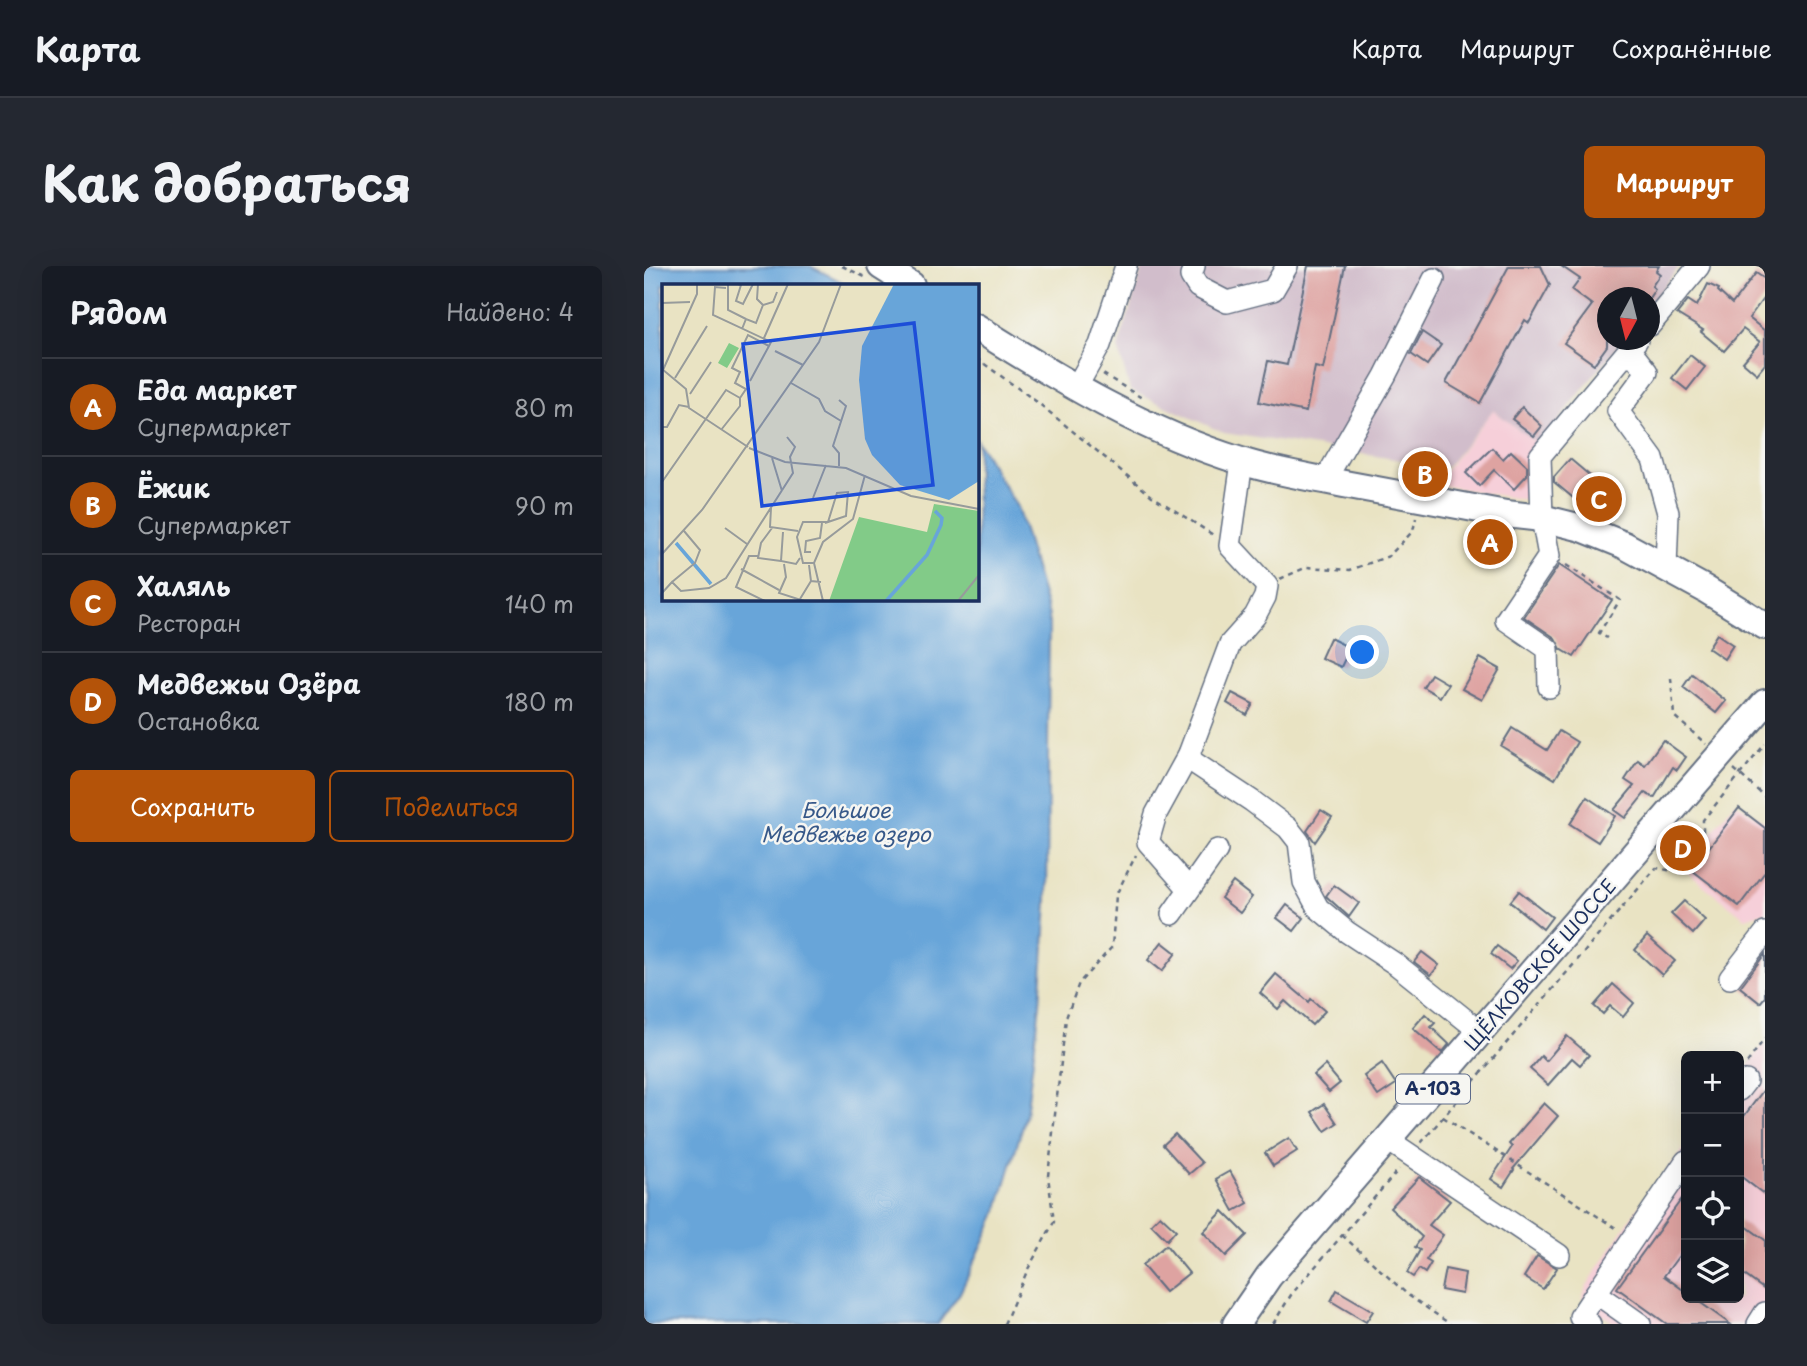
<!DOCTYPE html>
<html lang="ru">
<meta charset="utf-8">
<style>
:root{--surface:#171b24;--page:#242831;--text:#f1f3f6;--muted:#9ea1a6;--line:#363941;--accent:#b45309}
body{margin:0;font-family:"Playpen Sans",sans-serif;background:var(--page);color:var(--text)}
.controls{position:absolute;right:21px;bottom:21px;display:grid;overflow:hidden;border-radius:10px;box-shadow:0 7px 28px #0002}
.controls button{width:63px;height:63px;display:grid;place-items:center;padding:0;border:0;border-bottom:2px solid var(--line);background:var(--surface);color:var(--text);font:35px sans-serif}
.compass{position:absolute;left:953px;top:21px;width:63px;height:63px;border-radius:50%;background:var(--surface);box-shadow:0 7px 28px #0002;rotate:187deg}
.you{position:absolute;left:719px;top:387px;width:24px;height:24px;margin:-18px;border:5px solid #fff;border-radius:50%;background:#1a73e8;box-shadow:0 0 0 10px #1a73e833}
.badge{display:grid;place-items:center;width:46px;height:46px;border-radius:50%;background:var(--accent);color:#fff;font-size:23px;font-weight:700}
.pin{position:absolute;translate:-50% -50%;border:4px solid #fff;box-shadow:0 2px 7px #0006}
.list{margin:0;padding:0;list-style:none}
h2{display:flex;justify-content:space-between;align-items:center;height:91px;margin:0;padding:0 28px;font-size:30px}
h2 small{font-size:23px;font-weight:400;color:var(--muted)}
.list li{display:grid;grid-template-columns:46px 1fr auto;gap:21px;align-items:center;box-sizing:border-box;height:98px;padding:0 28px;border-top:2px solid var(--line)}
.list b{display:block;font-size:26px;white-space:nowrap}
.list p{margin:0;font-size:23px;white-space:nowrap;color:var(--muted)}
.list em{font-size:23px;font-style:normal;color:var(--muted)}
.actions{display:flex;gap:14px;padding:21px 28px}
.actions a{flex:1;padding:16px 0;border:2px solid var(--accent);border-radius:10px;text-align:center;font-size:24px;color:var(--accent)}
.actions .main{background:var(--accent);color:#fff}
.icon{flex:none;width:38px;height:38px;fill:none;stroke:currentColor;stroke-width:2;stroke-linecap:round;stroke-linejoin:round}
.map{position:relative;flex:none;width:1121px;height:1058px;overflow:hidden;border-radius:10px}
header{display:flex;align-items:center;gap:42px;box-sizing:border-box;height:98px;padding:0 35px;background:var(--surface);border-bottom:2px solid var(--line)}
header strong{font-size:33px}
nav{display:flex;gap:38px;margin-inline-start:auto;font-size:24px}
.intro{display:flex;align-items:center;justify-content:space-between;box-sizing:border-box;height:168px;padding:0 42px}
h1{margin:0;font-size:49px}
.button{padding:18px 32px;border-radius:10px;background:var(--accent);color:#fff;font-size:24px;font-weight:700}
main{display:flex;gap:42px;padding:0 42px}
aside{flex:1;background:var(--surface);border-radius:10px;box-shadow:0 7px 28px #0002}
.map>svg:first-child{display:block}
</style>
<header>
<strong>Карта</strong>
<nav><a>Карта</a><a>Маршрут</a><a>Сохранённые</a></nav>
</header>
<div class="intro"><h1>Как добраться</h1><a class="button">Маршрут</a></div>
<main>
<aside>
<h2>Рядом<small>Найдено: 4</small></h2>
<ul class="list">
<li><span class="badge">A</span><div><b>Еда маркет</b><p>Супермаркет</p></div><em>80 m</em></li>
<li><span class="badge">B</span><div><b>Ёжик</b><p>Супермаркет</p></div><em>90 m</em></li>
<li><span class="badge">C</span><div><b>Халяль</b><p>Ресторан</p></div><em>140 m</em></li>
<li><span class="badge">D</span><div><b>Медвежьи Озёра</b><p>Остановка</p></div><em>180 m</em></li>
</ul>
<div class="actions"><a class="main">Сохранить</a><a>Поделиться</a></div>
</aside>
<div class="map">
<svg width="1121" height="1058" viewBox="0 0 1121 1058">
<rect width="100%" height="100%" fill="#f6f6f2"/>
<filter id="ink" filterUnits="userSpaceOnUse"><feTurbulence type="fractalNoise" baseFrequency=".0143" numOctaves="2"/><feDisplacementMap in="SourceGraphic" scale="14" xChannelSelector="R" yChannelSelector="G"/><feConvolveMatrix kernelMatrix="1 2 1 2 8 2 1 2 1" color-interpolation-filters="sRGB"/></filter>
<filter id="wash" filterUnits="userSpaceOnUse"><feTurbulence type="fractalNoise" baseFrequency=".00686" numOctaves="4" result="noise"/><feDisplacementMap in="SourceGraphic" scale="28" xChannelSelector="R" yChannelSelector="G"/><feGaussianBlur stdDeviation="1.57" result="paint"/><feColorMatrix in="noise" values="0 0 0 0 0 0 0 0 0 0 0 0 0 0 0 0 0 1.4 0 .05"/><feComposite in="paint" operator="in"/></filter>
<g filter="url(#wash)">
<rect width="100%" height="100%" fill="#e9e3c3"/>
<g fill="#f6cfd9">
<path d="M 849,144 L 895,179 L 891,236 L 791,218 Z"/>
<path d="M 1091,536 L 1121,556 L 1121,646 L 1101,652 L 1039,603 Z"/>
<path d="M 1119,779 L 1121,780 L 1121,1058 L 971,1058 L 940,1035 L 938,1032 L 942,1021 L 988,950 L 1042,880 L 1042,1032 L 1095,1032 L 1095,812 Z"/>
</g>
<path fill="#d1bdcb" d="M 499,0 L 1036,0 L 1006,38 L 1006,32 L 964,32 L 964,74 L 978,74 L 895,179 L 849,144 L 803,201 L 580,167 L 486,124 L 474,82 Z"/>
<path fill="#68a5d9" stroke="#426a9c" stroke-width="2" d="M 0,0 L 166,0 L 204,19 L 19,19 L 19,332 L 332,332 L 333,175 L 373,241 L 405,350 L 403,637 L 396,738 L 382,849 L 352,949 L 316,1027 L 294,1058 L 0,1058 Z"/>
<g id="blocks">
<g fill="#dea3a1">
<path d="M 664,0 L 701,0 L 679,103 L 671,101 L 662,146 L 615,136 L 624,95 L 643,99 Z"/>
<path d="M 865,0 L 897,0 L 906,19 L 885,57 L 881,54 L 836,137 L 802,117 Z"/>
<path d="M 917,0 L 1015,0 L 1012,5 L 1016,8 L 1008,20 L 1011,23 L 1005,32 L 963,32 L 963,80 L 950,98 L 920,77 L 948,39 L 928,24 L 936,13 Z"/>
<path d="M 1112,7 L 1121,13 L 1121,30 L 1105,52 L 1121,65 L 1121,98 L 1113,108 L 1099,96 L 1116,76 L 1099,63 L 1080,85 L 1057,66 L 1059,64 L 1033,48 L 1044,34 L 1053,40 L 1064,18 L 1075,23 L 1074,25 L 1088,38 Z"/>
<path d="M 778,66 L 797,79 L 783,99 L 767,88 Z"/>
<path d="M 1046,89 L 1061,101 L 1043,124 L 1028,112 Z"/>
<path d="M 878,141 L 898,160 L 890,170 L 868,153 Z"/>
<path d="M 848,182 L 859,193 L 867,185 L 883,200 L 883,209 L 870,223 L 850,204 L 835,220 L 822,207 Z"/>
<path d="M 926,193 L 951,214 L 933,235 L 910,216 L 910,211 Z"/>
<path d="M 837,260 L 867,270 L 861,287 L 831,277 Z"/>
<path d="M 915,299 L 968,334 L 930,391 L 917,383 L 911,372 L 880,351 Z"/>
<path d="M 1073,368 L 1089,379 L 1080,393 L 1064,382 Z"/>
<path d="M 686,372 L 706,382 L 697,401 L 677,392 Z"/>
<path d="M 836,392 L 856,403 L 838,434 L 818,423 Z"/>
<path d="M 787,408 L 804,418 L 796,431 L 779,421 Z"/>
<path d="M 1048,408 L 1082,435 L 1072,447 L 1039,421 Z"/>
<path d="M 588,427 L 609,438 L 603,449 L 583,437 Z"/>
<path d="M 868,462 L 903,484 L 915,465 L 933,476 L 911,513 L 857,480 Z"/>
<path d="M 1019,474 L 1042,491 L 1033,504 L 1029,501 L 1010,532 L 1001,527 L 981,552 L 970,544 L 990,520 L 981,514 L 994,494 L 1001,499 Z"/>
<path d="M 943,531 L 971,550 L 954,576 L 926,558 Z"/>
<path d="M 1095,542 L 1121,562 L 1121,606 L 1095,640 L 1048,604 Z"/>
<path d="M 677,544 L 688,551 L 671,576 L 663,565 Z"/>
<path d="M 589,616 L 608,631 L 596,647 L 577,632 Z"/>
<path d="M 690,619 L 715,637 L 705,651 L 682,630 Z"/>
<path d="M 875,625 L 908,651 L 899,663 L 866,636 Z"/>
<path d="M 1040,635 L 1061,654 L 1049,668 L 1027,648 Z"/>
<path d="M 643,639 L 660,652 L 650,665 L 633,652 Z"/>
<path d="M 1003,670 L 1031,695 L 1018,709 L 991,684 Z"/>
<path d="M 518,676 L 532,687 L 518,705 L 504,694 Z"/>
<path d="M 853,680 L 873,695 L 866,703 L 847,688 Z"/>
<path d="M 778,686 L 795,699 L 787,709 L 770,696 Z"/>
<path d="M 1121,688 L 1121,731 L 1116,737 L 1096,721 Z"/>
<path d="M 632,708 L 665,736 L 667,733 L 681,745 L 668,759 L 641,735 L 634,743 L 616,727 Z"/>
<path d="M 969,718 L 990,737 L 979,751 L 966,740 L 959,748 L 950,740 Z"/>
<path d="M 781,748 L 791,757 L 787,761 L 805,778 L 798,787 L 769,762 Z"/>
<path d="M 923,770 L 945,789 L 936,799 L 928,792 L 904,819 L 886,803 L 897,790 L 902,795 Z"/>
<path d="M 738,797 L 752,818 L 734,830 L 720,810 Z"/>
<path d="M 681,799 L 696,817 L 685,826 L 670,809 Z"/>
<path d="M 1121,822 L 1121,929 L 1095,909 L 1095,857 Z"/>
<path d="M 900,837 L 914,850 L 869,903 L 870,904 L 859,921 L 847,913 L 868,881 L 865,878 Z"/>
<path d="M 680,838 L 693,857 L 681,865 L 668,846 Z"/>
<path d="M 531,868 L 558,897 L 545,908 L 519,879 Z"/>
<path d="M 645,872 L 653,885 L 629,900 L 621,887 Z"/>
<path d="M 586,905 L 604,937 L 590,945 L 572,913 Z"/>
<path d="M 775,911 L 806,935 L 785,959 L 799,969 L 782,994 L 787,997 L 781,1007 L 775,1003 L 769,1011 L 763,1007 L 776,984 L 771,981 L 778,971 L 746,942 Z"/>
<path d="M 1042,927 L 1042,980 L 1020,1010 L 1042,1026 L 1042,1032 L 1050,1032 L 1086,1058 L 1023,1058 L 973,1022 Z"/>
<path d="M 579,945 L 603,969 L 582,990 L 559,966 Z"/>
<path d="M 516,949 L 532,964 L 523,974 L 507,958 Z"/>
<path d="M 1095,955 L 1121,974 L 1121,1024 L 1095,1005 Z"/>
<path d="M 522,979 L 545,1007 L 521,1026 L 498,999 Z"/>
<path d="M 893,990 L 913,1002 L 899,1023 L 880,1011 Z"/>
<path d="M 801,1003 L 821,1007 L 818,1028 L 797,1024 Z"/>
<path d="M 693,1024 L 729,1045 L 722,1056 L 687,1035 Z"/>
</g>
</g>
</g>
<g filter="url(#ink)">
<use href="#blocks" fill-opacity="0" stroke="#636e81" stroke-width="2"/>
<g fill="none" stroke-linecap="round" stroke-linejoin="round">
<g stroke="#636e81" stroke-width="24">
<g id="minor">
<path d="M 550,0 L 547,10 L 554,21 L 583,36 L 629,24 L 643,0"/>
<path d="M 1006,59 L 1055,0"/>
<path d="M 985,83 L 1003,106 L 974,145 L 1009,193 L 1024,247 L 1022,302"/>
<path d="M 433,120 L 456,79 L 482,0"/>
<path d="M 681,214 L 741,110 L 790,13"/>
<path d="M 905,421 L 904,383 L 862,354 L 905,290 L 898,252 L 896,190 L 993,74"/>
<path d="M 545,488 L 549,496 L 608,535 L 644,562 L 655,576 L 660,616 L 674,642 L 703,666 L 753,699 L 838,767"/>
<path d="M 545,623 L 504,576 L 512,548 L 545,488 L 586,378 L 611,350 L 621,331 L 623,320 L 586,280 L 598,196"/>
<path d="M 528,648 L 573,584"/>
<path d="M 1086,712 L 1121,667"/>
<path d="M 1095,824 L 1102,815"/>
<path d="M 744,874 L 915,989"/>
<path d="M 946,1058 L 936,1051 L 952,1027"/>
<path d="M 996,1058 L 952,1027 L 1042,895"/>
<path d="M 1114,1058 L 1121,1047"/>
</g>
</g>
<g stroke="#636e81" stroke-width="30">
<g id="major">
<path d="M 237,0 L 267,19"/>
<path d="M 332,61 C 416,114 502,166 597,195 C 630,206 666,211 700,218 C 754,228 808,238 862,248 L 898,252 L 938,262 L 980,279 L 1061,323 L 1121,360"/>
<path d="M 592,1058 L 625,1010 L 1121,437"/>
</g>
</g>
<g stroke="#636e81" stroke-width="2.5" stroke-dasharray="5 5" stroke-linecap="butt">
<path d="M 198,0 L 221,11"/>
<path d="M 332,92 L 393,136 L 508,230 L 571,270"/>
<path d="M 459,108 L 498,132"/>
<path d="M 922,299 L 976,334 L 955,367 L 963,372"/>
<path d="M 636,313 L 663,301 L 706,304 L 745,290 L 769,265 L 772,252"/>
<path d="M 1027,412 L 1030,450 L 1062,478"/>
<path d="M 1090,503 L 1121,531"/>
<path d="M 1103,797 L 1121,772"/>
<path d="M 799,851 L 975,964"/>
<path d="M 777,877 L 1012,602 L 1030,605 L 1059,573 L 1059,554 L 1121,478"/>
<path d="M 698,969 L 764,1029 L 806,1058"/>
<path d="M 360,1058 L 384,1003 L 410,956 L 404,910 L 422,752 L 435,717 L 468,681 L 472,629 L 492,589"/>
<path d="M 629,1058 L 647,1029 L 755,903"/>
</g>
<use href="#minor" stroke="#fff" stroke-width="21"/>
<use href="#major" stroke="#fff" stroke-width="26"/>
</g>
</g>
<g text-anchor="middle" stroke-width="5" stroke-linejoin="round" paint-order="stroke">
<rect fill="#f6f6f2" stroke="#5d6b8a" stroke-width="2" x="752" y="808.5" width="74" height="29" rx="5"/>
<g font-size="18" font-weight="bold" fill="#1b2f5e">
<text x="789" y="829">А-103</text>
</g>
<g font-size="19" fill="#1b2f5e" stroke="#f6f6f2">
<text transform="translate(896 699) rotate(-49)" y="7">ЩЁЛКОВСКОЕ ШОССЕ</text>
</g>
<g font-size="21" font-style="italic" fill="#365889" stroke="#f6f6f2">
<text x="202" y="552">Большое<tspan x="202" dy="24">Медвежье озеро</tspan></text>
</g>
</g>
<g transform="translate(18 18)">
<rect width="317" height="317" fill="#e9e3c3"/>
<path d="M 67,59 L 77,64 L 65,84 L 56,79 ZM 272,220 L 317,227 L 317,317 L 167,317 L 197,233 L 265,248 Z" fill="#82cb88"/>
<path d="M 232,0 L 317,0 L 317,197 L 287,216 L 238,201 L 210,171 L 203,155 L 197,96 L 200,62 Z" fill="#68a5d9"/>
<path fill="none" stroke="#68a5d9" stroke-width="3.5" d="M 14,259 L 49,300M 224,317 L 265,271 L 279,241 L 280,234 L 273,227"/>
<path fill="none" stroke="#979b9b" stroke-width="2" d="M 66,0 L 66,26 L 84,35M 76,0 L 79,1 L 74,17 L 81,20 L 91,0M 96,0 L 95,15 L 101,21M 64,4 L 53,3 L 51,31 L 109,58 L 107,62M 0,19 L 28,18M 80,45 L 84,35 L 94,39 L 101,21 L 111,18 L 115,8M 102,54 L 126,0M 113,67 L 141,81M 0,85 L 24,105 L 27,124 L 86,163M 1,86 L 35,10 L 35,0M 13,94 L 45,42M 129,99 L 157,115 L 163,127 L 179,137M 28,110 L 49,78M 78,114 L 84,105 L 73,99 L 78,88 L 70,84 L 86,51 L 107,62 L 88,97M 0,143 L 5,143 L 17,121 L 27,123M 87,164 L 123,178 L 184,184 L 249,212 L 317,225M 110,174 L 120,207M 177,182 L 177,169 L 171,162 L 184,122 L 177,116M 0,198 L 64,106 L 78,114 L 78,122 L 59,146M 151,214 L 164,181M 109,224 L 108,243 L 136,247M 163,239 L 184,232 L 186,208 L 175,209 L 166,238 L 141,238 L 135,253 L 141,279 L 152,279 L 161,258 L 191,235 L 203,191M 63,244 L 85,260M 110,244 L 99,259 L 96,274 L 119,277M 121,248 L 119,277 L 134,280 L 138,274M 149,268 L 143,268 L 144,257 L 158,254 L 160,239M 0,270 L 40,226 L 157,58 L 179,0M 96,272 L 87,272 L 74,303 L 103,317M 152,279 L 161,317M 122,280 L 124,293 L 117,309 L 142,317M 147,281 L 149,297 L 159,298M 79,285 L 117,306M 10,298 L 33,279 L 38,266 L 22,247M 0,309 L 10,298 L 19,307 L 47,304 L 64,294 L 131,189 L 128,173 L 133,163 L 125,153M 138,315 L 149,297M 296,317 L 317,291"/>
<path fill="#1d4ed8" fill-opacity="0.15" stroke="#1d4ed8" stroke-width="3.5" d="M 252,39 L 271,201 L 100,222 L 81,60 Z"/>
<rect width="317" height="317" fill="none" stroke="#1b2f5e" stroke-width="3.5"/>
</g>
</svg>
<div class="controls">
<button>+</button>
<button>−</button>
<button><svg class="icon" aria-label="locate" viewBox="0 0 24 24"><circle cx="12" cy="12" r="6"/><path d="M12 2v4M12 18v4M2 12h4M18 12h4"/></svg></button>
<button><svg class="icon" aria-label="layers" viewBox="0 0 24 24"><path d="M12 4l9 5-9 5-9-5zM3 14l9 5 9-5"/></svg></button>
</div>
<svg class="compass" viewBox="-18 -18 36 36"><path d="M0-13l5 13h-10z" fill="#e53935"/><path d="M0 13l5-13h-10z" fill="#9ea1a6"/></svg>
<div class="you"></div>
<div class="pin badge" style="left:846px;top:276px">A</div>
<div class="pin badge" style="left:781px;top:208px">B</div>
<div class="pin badge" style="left:955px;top:233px">C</div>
<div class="pin badge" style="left:1039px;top:582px">D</div>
</div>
</main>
